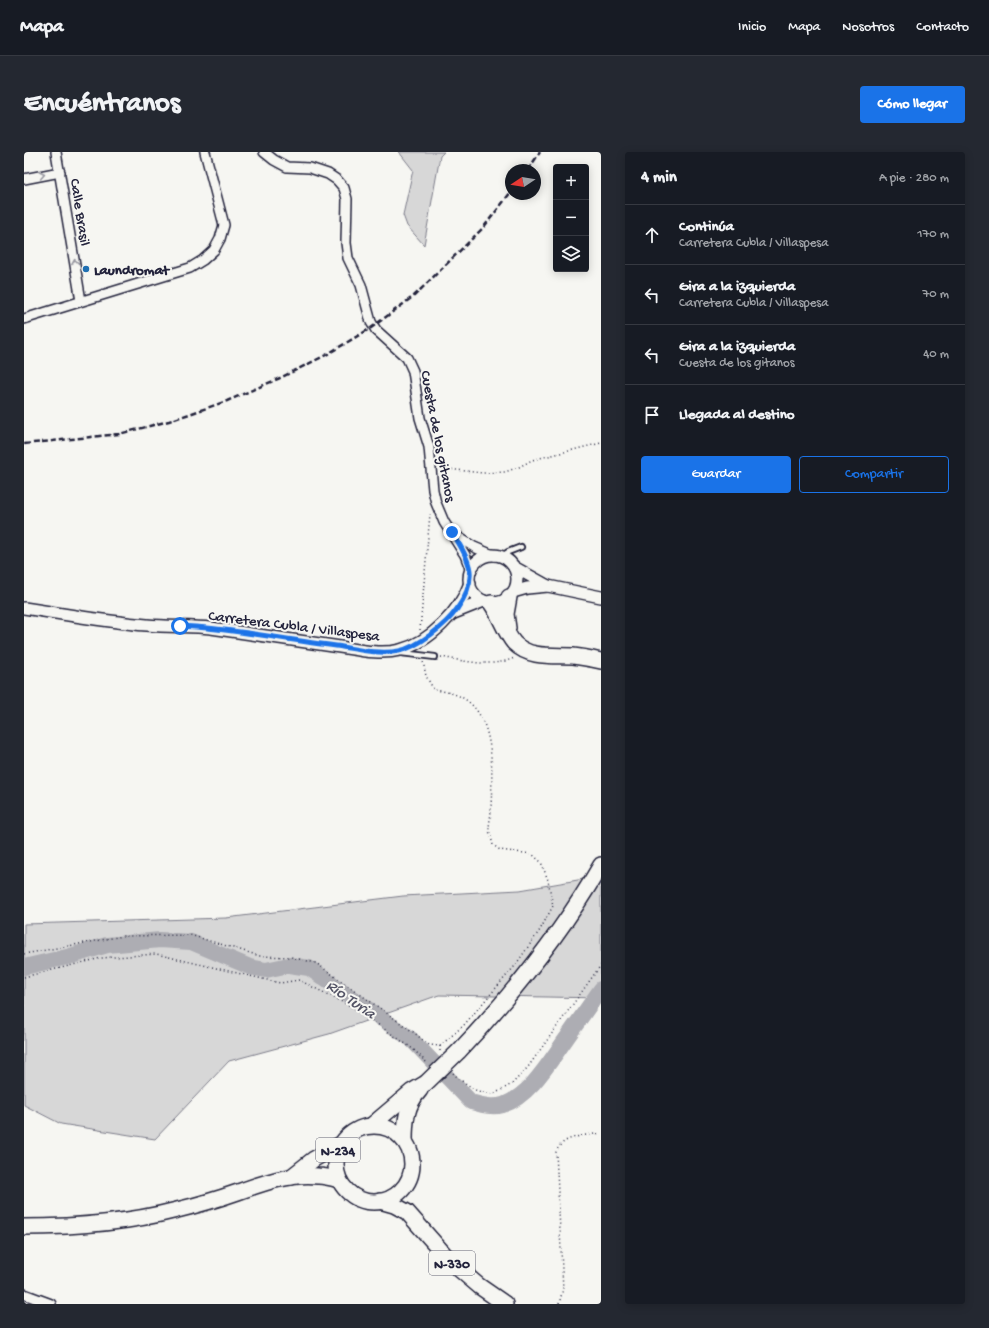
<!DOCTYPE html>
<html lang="es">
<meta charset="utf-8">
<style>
:root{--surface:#171b24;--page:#242831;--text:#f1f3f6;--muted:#9ea1a6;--line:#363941;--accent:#1a73e8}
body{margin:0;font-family:"Gochi Hand",sans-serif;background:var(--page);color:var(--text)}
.controls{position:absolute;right:12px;top:12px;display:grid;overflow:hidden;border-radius:4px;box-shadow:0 2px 10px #0003}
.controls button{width:36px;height:36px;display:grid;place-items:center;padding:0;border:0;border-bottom:1px solid var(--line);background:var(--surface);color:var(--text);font:20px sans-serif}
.compass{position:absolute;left:481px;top:12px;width:36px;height:36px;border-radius:50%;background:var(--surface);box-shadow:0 2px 10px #0003;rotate:258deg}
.stop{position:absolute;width:12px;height:12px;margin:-9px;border:3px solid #1a73e8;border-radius:50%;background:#fff}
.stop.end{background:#1a73e8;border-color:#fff;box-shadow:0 1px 4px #0008}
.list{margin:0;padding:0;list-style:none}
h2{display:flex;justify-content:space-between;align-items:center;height:52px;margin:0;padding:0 16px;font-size:17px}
h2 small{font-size:13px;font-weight:400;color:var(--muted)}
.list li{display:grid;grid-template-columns:26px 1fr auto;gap:12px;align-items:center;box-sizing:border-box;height:60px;padding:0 16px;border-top:1px solid var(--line)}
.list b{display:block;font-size:15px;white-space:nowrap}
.list p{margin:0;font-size:13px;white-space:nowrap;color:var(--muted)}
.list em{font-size:13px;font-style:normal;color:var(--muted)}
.actions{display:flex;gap:8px;padding:12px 16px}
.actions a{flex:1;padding:9px 0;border:1px solid var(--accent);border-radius:4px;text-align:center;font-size:14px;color:var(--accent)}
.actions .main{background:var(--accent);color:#fff}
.icon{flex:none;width:22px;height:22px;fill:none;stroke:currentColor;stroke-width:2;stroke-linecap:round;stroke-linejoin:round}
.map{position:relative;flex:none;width:577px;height:1152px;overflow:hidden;border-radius:4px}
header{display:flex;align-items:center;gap:24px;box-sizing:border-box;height:56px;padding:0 20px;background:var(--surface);border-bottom:1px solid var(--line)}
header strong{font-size:19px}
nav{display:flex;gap:22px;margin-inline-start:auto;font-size:14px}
.intro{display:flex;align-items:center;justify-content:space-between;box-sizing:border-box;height:96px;padding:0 24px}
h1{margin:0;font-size:28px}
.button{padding:10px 18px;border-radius:4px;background:var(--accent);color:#fff;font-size:14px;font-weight:700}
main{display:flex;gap:24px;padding:0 24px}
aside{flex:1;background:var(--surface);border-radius:4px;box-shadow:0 2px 10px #0003}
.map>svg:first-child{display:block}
</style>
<header>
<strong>Mapa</strong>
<nav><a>Inicio</a><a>Mapa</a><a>Nosotros</a><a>Contacto</a></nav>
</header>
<div class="intro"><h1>Encuéntranos</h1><a class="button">Cómo llegar</a></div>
<main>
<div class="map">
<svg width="577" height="1152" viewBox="0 0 577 1152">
<rect width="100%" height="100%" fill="#f6f6f2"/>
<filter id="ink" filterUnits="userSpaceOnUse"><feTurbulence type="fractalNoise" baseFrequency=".025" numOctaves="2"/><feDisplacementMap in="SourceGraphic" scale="8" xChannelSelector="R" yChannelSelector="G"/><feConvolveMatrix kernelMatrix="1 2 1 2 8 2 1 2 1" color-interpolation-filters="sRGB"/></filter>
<g filter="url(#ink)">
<g fill="#d7d7d7" stroke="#7c7c89">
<path d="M 375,0 L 420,0 L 416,4 L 400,93 L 383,74 L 379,63 L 389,18 Z"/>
<path d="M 577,724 L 577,846 L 415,843 L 305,882 L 205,909 L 131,987 L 37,972 L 0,953 L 0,772 L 202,766 L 379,744 L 496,738 Z"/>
</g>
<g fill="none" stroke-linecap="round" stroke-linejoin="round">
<path stroke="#adadb3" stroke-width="16" d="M 0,815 L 47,804 L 83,793 L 136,788 L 167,790 L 226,815 L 242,818 L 265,813 L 285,816 L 387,887 L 447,950 C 458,953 468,956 479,953 C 506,944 526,909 542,887 C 553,871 565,854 577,837"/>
<g stroke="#22223b" stroke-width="8">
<g id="service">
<path d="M 477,405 L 484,400 L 497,395"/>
<path d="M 377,501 L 411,505"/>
</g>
</g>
<g stroke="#22223b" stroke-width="12">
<g id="minor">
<path d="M 32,0 L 57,149"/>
<path d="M 240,0 L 250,8 L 263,15 L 286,16 L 304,22 L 313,28 L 320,36 L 323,47 L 322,91 L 324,106 L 337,133 L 347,170 L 352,178 L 383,206 L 389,219 L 396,266 L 405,295 L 409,338 L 412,351 L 420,370 L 441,403 L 447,419"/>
<path d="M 0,27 L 36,20"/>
<path d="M 0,167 L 166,116 L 179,108 L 190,98 L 196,87 L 200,73 L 181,0"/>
<path d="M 431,383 L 450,395 L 471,404"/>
<path d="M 0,1142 L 27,1152"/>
</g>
</g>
<g stroke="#22223b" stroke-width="14">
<g id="tertiary">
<circle cx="469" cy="427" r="24"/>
<path d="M 490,415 L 524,434 L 577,445"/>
<path d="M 489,440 L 503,436 L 524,434"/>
<path d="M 0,456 C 41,462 82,470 123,473 C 144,475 166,474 187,476 C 230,482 273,489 316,495 C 335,498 357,503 376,498 C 405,491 436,459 446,431"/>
<path d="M 430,461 L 460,449"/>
</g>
</g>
<g stroke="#22223b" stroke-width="18">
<g id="trunk">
<path d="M 467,451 C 476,463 480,479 490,491 C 506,507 529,503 549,504 C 559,505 568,507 577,509"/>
<path d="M 484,476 L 482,462 L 485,445"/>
<path d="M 435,899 C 489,842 537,782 577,713"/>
<path d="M 348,973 L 387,940 L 402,931"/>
<circle cx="350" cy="1012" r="38"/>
<path d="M 381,989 C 381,970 382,953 396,938"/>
<path d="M 267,1025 L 290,1007 L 317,992"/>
<path d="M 356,1049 L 370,1053 L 383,1060 L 428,1111 L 455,1134 L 481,1152"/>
<path d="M 0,1075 C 52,1075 103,1071 153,1058 C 174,1053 194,1047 214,1040 C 239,1031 267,1021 294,1024 C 301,1024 308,1026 315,1028"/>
</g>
</g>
<g stroke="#22223b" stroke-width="1.5" stroke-dasharray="1 3" stroke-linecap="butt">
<path d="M 416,316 L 458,321 L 481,320 L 495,315 L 508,308 L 577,291"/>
<path d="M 396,478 L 406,362"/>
<path d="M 417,505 C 440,509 468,516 490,506"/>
<path d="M 0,802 L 99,784 L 166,783 L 236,804 L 267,805 L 292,811 L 388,879 L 405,893 L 416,894 L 440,873 L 490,815 L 516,778 L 529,754 L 524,728 L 517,710 L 508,702 L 476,698 L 469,693 C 468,688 466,683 465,678 C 465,671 467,664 467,657 C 468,623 473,566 439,546 C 431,541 419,539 410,538 L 402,524 L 399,509"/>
<path d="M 0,825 L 77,806 L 132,802 L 256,831 L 275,828 L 330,856 L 389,897 L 404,912"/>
<path d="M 416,894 L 416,902"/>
<path d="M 429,921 L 435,927 L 453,939 L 470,942 L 488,932 L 504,915 L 577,813"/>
<path d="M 535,1152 L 539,1137 L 532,1000 C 539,983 560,984 577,981"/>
</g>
<use href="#service" stroke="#f6f6f2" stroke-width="4.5"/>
<use href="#minor" stroke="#f6f6f2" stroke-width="9"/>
<use href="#tertiary" stroke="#f6f6f2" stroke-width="11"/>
<use href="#trunk" stroke="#f6f6f2" stroke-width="15"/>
<g stroke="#22223b" stroke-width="2.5" stroke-dasharray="6 3" stroke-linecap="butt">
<path d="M 504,18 L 516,0"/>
<path d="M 0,292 L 95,282 L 145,269 L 203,249 L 256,226 L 302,203 L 347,176 L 390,144 L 459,76 L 487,40"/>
</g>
<g stroke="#22223b" stroke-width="18" stroke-linecap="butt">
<path id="trunk-bridge" d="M 402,931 L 435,899"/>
</g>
<use href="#trunk-bridge" stroke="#f6f6f2" stroke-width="15"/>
</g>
<defs><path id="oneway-chevron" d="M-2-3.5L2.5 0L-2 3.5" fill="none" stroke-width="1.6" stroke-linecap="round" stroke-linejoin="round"/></defs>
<g stroke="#9797a0">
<use href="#oneway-chevron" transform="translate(18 23) rotate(-11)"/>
<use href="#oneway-chevron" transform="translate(51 110) rotate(-99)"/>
</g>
</g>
<g fill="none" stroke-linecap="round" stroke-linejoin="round" filter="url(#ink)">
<path stroke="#1a73e8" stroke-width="5" d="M 156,474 C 208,476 260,488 312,494 C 332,497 355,503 375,499 C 394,495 422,473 433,457 C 455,425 447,411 428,380"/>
</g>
<circle fill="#1f6fb2" stroke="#f6f6f2" stroke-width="1.5" cx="62" cy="117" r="4"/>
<g text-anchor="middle" stroke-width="4" stroke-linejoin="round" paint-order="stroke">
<g fill="#f6f6f2" stroke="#626272" stroke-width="1">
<rect x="292" y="986" width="44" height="24" rx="3"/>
<rect x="405" y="1099" width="46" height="24" rx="3"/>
</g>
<g font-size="14" font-weight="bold" fill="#22223b">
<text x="314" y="1003">N-234</text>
<text x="428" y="1116">N-330</text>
</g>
<g font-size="15" fill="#22223b" stroke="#f6f6f2">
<text transform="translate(57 60) rotate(81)" y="5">Calle Brasil</text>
<text transform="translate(415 284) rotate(79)" y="5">Cuesta de los gitanos</text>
<text transform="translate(270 473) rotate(7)" y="5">Carretera Cubla / Villaspesa</text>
</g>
<g font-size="15" font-weight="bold" fill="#22223b" stroke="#f6f6f2" text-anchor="start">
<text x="70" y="122">Laundromat</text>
</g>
<g font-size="16" font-style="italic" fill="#535365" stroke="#f6f6f2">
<text transform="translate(328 846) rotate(35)" y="6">Río Turia</text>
</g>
</g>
</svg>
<div class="controls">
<button>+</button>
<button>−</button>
<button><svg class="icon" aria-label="layers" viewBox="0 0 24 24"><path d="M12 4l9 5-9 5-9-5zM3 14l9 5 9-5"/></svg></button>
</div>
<svg class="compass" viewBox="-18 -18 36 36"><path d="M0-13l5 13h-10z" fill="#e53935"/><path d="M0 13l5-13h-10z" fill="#9ea1a6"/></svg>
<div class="stop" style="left:156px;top:474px"></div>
<div class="stop end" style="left:428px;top:380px"></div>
</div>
<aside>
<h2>4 min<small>A pie · 280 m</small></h2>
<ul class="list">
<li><svg class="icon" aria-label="ahead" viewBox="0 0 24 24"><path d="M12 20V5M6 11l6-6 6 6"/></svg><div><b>Continúa</b><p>Carretera Cubla / Villaspesa</p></div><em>170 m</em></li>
<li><svg class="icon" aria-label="left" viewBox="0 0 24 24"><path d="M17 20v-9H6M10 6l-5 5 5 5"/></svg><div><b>Gira a la izquierda</b><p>Carretera Cubla / Villaspesa</p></div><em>70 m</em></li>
<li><svg class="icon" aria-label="left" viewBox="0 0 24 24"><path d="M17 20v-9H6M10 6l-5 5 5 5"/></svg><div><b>Gira a la izquierda</b><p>Cuesta de los gitanos</p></div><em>40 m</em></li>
<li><svg class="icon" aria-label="arrive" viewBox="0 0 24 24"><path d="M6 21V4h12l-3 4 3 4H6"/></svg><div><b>Llegada al destino</b></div></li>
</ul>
<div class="actions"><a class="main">Guardar</a><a>Compartir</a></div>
</aside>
</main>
